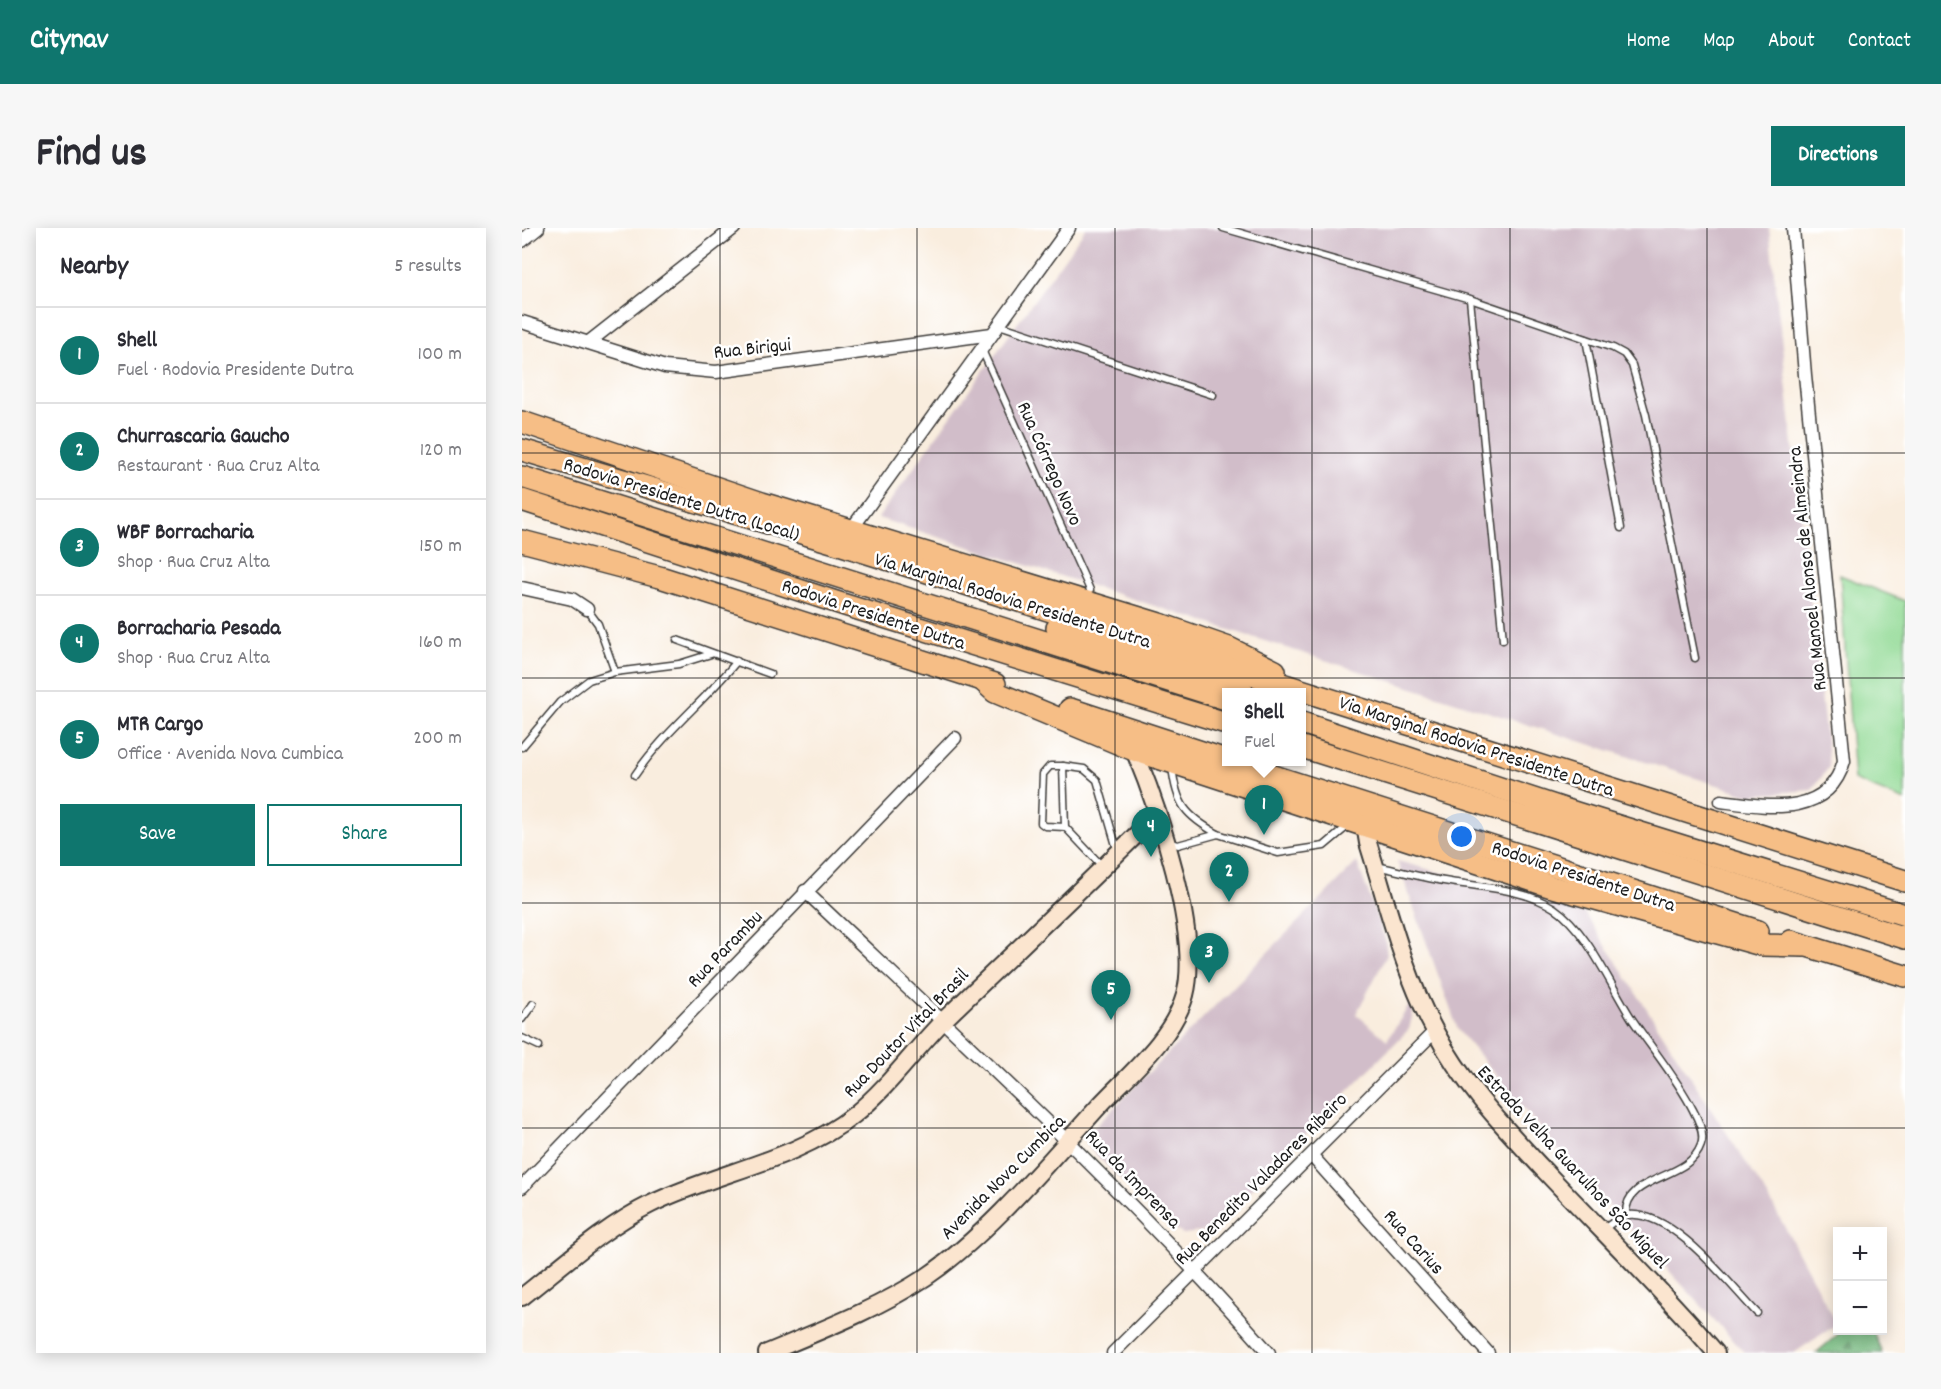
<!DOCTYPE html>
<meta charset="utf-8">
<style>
:root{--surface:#fff;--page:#f7f7f7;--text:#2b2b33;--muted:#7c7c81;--line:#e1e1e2;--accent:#0f766e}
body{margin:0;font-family:Dekko,sans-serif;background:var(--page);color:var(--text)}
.controls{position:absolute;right:18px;bottom:18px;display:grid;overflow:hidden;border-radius:0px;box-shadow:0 3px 15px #0003}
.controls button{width:54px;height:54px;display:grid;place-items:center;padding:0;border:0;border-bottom:2px solid var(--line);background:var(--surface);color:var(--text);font:30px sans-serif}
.you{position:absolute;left:940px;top:609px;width:21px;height:21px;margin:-15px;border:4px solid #fff;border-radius:50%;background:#1a73e8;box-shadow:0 0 0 9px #1a73e833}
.badge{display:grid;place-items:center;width:39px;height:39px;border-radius:50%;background:var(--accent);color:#fff;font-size:20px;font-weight:700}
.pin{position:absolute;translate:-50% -50px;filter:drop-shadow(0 2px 3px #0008)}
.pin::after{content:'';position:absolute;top:32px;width:21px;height:18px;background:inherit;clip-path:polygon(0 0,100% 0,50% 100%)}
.popup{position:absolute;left:700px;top:460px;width:84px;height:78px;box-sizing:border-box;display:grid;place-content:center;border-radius:0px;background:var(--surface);filter:drop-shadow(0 2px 4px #0005);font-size:20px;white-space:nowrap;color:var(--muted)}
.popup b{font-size:22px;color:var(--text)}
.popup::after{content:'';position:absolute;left:50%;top:100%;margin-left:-12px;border:12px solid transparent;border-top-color:var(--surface)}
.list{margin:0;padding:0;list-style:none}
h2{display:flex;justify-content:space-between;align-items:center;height:78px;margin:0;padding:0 24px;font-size:26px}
h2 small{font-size:20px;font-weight:400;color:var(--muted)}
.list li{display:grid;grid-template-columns:39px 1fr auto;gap:18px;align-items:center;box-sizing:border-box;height:96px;padding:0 24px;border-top:2px solid var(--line)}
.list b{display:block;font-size:22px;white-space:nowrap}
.list p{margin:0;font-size:20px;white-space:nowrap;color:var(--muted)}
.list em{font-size:20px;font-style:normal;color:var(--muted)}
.actions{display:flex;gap:12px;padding:18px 24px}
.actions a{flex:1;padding:14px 0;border:2px solid var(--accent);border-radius:0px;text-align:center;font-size:21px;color:var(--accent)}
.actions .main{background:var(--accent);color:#fff}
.map{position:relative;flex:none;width:1383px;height:1125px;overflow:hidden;border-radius:0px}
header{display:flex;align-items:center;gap:36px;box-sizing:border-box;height:84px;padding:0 30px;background:var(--accent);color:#fff}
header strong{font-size:28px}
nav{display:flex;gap:33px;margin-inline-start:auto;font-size:21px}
.intro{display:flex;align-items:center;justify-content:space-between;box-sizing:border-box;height:144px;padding:0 36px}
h1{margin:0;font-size:42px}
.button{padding:15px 27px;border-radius:0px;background:var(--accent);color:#fff;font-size:21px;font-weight:700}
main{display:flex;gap:36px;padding:0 36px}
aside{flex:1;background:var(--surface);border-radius:0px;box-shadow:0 3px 15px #0003}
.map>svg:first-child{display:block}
</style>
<header>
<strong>Citynav</strong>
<nav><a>Home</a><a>Map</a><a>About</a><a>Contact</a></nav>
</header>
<div class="intro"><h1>Find us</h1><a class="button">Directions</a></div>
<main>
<aside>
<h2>Nearby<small>5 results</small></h2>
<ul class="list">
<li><span class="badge">1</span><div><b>Shell</b><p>Fuel · Rodovia Presidente Dutra</p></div><em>100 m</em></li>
<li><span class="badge">2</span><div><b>Churrascaria Gaucho</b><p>Restaurant · Rua Cruz Alta</p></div><em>120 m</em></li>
<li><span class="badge">3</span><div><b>WBF Borracharia</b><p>Shop · Rua Cruz Alta</p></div><em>150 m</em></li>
<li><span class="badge">4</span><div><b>Borracharia Pesada</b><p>Shop · Rua Cruz Alta</p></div><em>160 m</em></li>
<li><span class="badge">5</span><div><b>MTR Cargo</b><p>Office · Avenida Nova Cumbica</p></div><em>200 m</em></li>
</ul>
<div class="actions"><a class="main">Save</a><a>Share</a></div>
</aside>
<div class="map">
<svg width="1383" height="1125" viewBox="0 0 1383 1125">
<defs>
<pattern id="forest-firs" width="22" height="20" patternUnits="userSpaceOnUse" patternTransform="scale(1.5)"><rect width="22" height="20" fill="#75ba7e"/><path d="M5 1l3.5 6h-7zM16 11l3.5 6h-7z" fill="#5f9666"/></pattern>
</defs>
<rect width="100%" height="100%" fill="#fff"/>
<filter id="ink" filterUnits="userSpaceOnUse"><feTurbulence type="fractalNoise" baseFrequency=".0167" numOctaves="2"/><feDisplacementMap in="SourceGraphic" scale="12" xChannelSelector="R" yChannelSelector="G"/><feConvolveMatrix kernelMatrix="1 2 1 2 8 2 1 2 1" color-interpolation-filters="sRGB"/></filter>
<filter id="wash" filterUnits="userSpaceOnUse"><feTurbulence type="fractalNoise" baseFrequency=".008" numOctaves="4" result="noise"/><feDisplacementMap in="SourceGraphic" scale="24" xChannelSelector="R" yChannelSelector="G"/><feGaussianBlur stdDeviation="1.35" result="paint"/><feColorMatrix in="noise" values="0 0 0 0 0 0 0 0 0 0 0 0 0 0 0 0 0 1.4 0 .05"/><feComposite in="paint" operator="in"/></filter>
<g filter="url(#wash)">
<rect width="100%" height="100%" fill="#f9edde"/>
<g fill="#d1bdc9">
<path d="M 564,0 L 1247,0 L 1307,539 L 1290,562 L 1227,567 L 356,290 Z"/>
<path d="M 875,633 L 1061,682 L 1248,972 L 1315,1096 L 1272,1125 L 1223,1125 L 1043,930 L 936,802 Z"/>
<path d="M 835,634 L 863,711 L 865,727 L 834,786 L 865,812 L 888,776 L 892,781 L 887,801 L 695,997 L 678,1004 L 661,1006 L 647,999 L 568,921 L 564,912 L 566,906 Z"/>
</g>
<path fill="#92da95" stroke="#577b58" stroke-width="1.5" d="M 1318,347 L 1383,373 L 1383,573 L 1332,552 Z"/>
<path fill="url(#forest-firs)" stroke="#486b4d" stroke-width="1.5" d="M 1320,1103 L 1351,1103 L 1360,1125 L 1294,1125 Z"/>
</g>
<g filter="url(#ink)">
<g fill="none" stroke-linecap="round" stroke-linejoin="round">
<g stroke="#3d3b39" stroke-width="9">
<g id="lane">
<path d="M 701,0 L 948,71 L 981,412"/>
<path d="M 948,71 L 1091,120 L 1102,126 L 1110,137 L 1124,187 L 1173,430"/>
<path d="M 477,97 L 691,167"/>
<path d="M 1064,111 L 1099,300"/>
<path d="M 460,122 L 568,362"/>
<path d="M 65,381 L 76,396 L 93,444"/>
<path d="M 155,412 L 248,446"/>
<path d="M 0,519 L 38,474 L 67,452 L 93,444 L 157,436 L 189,426"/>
<path d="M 541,538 L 528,538 L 521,546 L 519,595 L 523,598 L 543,599"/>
<path d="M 650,538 C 654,577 664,588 696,606"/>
<path d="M 113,547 C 141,505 183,473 215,433"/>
<path d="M 646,614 L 656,617 L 696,606 L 756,625 L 802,618 L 827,597"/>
<path d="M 855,638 C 877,643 899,649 922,653 C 956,659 1001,660 1032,680 C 1066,703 1088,757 1110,791 C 1130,821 1155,850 1171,882 C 1176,891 1183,907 1179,917 C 1167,953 1102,946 1104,987"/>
<path d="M 581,639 L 543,599 L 541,538 L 562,541 L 575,552 L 595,621"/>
<path d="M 0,791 L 11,776"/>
<path d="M 0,810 L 17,818"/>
<path d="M 1082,1001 C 1089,996 1097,988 1106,987 C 1151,982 1206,1055 1235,1085"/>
</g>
</g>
<g stroke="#3d3b39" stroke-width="15">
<g id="street">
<path d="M 0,13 L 16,0"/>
<path d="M 0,94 L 143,139 L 194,144 L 470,106"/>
<path d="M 67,114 L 212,0"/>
<path d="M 334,295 L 547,0"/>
<path d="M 0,360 L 50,371 L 65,381"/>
<path d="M 1199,573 C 1246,579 1306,590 1322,533 L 1283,147 L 1271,0"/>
<path d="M 283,663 C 442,814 602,960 747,1125"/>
<path d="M 790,928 L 966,1125"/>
<path d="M 0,959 L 433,510"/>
<path d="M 591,1125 L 913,803"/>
</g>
</g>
<g stroke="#3d3b39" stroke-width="20">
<g id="secondary">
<path d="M 843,597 L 846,615 C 866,678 881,744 913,803 C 940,855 980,897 1019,939 C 1077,1001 1139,1060 1194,1125"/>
<path d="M 0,1069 C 41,1037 82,999 129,976 C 194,944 274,933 332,887 C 367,859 392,822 423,791 C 493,723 566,656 635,586"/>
<path d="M 245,1125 C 300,1102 355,1081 404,1049 C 466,1007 527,933 578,877 C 607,846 651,810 663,767 C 679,708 636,579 612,522"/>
</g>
</g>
<g stroke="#3d3b39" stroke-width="24">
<g id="highway">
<path d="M 0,194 L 240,275 L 641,397 L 707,420 L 753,443"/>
<path d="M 0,222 L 320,317 L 1383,653"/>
<path d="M 0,249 L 704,471"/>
<path d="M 0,272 L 323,377 L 704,495"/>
<path d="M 0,313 L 141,350 L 473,456"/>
<path d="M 535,400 L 721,464"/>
<path d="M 460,452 L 473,464 L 612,522 L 1030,659 L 1239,717 L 1282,718"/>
<path d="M 548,481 L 704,532"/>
<path d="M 780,495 L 1054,585 L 1383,687"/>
<path d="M 780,519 L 1383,710"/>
<path d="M 708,534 L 1236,703"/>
<path d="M 1269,713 L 1383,748"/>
</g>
</g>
<use href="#lane" stroke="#fff" stroke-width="6"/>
<use href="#street" stroke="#fff" stroke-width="12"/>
<use href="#secondary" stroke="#fbe5cf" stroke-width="16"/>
<use href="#highway" stroke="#f6be86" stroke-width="21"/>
</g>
</g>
<path fill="none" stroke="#1c1c1c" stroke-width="1.5" stroke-opacity="0.55" d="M 198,0 L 198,1125M 395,0 L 395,1125M 593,0 L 593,1125M 790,0 L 790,1125M 988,0 L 988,1125M 1185,0 L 1185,1125M 0,225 L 1383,225M 0,450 L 1383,450M 0,675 L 1383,675M 0,900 L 1383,900"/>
<g text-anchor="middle" stroke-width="5" stroke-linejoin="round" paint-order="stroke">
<g font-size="20" fill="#1c1c1c" stroke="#fff">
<text transform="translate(230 119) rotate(-6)" y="7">Rua Birigui</text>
<text transform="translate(529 235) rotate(66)" y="7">Rua Córrego Novo</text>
<text transform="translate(160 270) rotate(17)" y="7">Rodovia Presidente Dutra (Local)</text>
<text transform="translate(1284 341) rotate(-96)" y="7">Rua Manoel Alonso de Almeindra</text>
<text transform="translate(491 371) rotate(17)" y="7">Via Marginal Rodovia Presidente Dutra</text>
<text transform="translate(352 385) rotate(18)" y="7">Rodovia Presidente Dutra</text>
<text transform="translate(955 517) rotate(18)" y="7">Via Marginal Rodovia Presidente Dutra</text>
<text transform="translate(1062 647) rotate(18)" y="7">Rodovia Presidente Dutra</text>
<text transform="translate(202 720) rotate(-46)" y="7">Rua Parambu</text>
<text transform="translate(383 804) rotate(-46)" y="7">Rua Doutor Vital Brasil</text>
<text transform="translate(1052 938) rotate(47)" y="7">Estrada Velha Guarulhos São Miguel</text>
<text transform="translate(480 948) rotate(-45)" y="7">Avenida Nova Cumbica</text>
<text transform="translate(612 950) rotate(46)" y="7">Rua da Imprensa</text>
<text transform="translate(738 950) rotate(-45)" y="7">Rua Benedito Valadares Ribeiro</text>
<text transform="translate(893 1013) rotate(48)" y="7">Rua Carius</text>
</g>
</g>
</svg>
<div class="controls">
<button>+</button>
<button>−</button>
</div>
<div class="you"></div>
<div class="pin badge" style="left:742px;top:607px">1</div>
<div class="popup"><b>Shell</b>Fuel</div>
<div class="pin badge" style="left:707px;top:674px">2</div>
<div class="pin badge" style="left:687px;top:755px">3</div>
<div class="pin badge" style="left:629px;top:629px">4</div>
<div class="pin badge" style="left:589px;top:792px">5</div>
</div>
</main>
